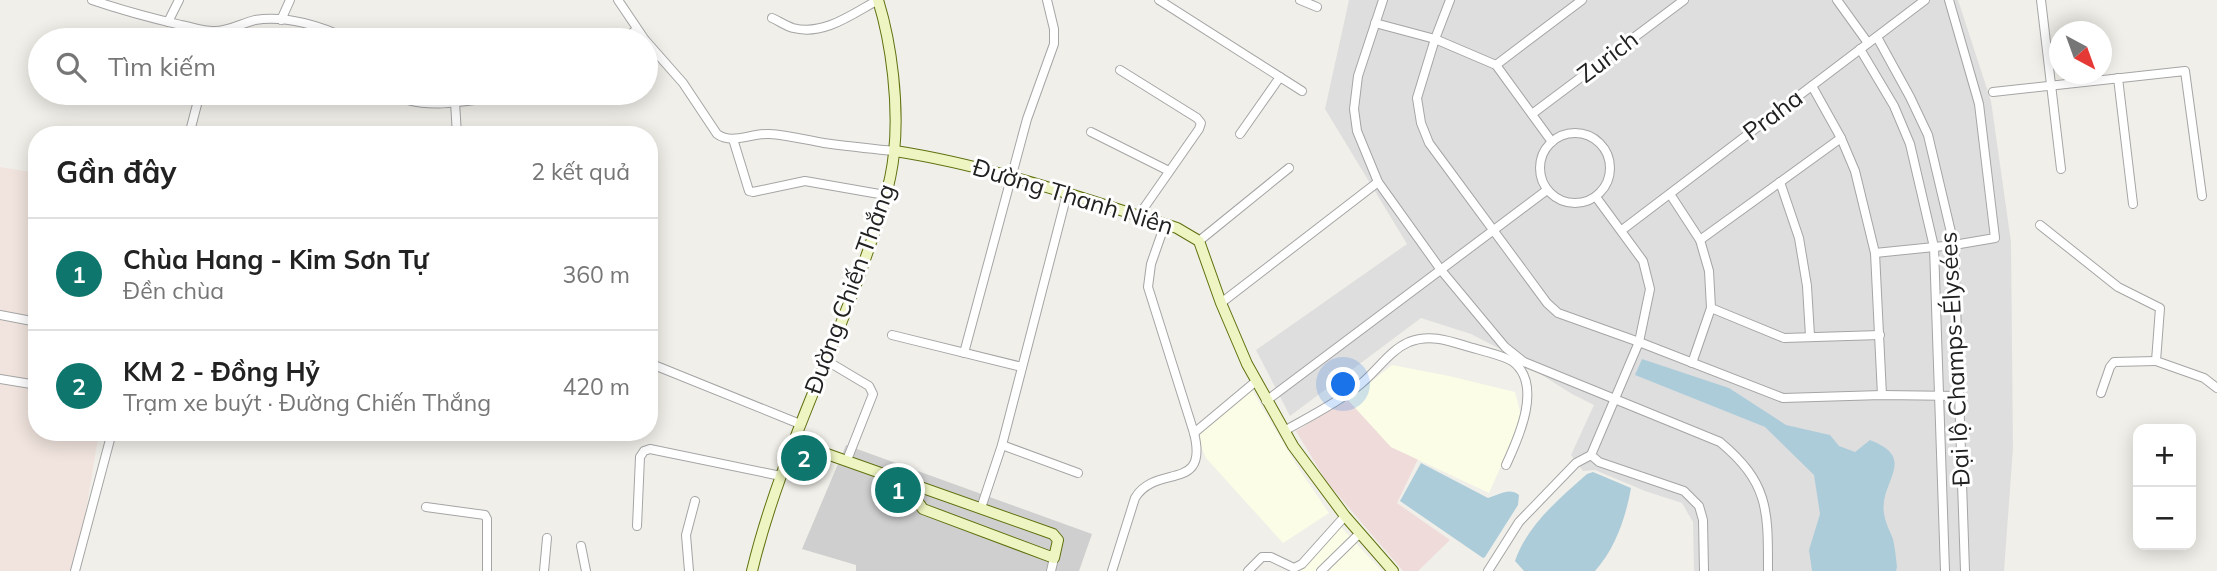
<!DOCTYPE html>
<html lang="vi">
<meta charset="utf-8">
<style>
:root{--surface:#fff;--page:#f6f6f6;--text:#222;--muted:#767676;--line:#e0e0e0;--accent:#0f766e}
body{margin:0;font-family:Mulish,sans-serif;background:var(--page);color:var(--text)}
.controls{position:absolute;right:21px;bottom:21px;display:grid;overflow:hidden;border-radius:14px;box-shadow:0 4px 18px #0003}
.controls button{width:63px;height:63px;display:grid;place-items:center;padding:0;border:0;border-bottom:2px solid var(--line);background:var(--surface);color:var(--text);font:35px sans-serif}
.compass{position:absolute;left:2049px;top:21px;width:63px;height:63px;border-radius:50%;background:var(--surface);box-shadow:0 4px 18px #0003;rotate:139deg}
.you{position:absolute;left:1344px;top:385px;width:24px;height:24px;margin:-18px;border:5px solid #fff;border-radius:50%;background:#1a73e8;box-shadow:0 0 0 10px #1a73e833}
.badge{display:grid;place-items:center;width:46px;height:46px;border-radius:50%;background:var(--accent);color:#fff;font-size:23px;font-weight:700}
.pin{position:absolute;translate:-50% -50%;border:4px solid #fff;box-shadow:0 2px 7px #0006}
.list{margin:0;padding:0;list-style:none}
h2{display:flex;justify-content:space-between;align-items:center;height:91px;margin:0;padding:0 28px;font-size:30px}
h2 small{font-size:23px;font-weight:400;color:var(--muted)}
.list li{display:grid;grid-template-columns:46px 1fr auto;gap:21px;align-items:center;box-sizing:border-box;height:112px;padding:0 28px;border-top:2px solid var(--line)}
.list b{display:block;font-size:26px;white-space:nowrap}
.list p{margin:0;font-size:23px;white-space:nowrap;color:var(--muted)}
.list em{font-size:23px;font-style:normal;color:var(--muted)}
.icon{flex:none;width:38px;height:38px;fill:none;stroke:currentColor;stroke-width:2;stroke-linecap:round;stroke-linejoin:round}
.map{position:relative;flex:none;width:2217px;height:571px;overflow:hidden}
.search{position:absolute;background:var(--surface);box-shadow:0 4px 18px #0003;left:28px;top:28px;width:630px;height:77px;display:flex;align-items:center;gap:18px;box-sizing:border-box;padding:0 24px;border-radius:38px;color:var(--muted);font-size:26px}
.panel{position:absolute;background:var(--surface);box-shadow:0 4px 18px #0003;left:28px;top:126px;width:630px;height:315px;border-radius:28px}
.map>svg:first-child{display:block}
</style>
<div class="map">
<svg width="2217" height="571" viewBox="0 0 2217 571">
<rect width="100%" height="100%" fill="#f1efe9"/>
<path fill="#dfdede" d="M 1349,0 L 1958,0 L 1991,101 L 2011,242 L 2013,448 L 2004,571 L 1694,571 L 1693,522 L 1682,503 L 1645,491 L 1595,470 L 1583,471 L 1571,455 L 1594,405 L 1572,394 L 1502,350 L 1471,334 L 1421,318 L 1290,416 L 1256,350 L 1407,244 L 1325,109 Z"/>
<path fill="#efdcda" d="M 1348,400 L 1391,447 L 1418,459 L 1397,503 L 1450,540 L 1418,571 L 1403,571 L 1326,481 L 1296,431 Z"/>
<g fill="#fbfde6">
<path d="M 1392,365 L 1449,376 L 1515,392 L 1522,419 L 1489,493 L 1391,447 L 1348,400 Z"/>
<path d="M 1252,390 L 1297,466 L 1329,513 L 1283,543 L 1206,458 L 1202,449 L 1198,429 Z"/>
<path d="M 1341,527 L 1382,571 L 1294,571 Z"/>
</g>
<path fill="#cfcfcf" d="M 846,445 L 1092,534 L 1079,571 L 856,571 L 856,565 L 802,549 Z"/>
<path fill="#f1e4de" d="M 0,167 L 37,173 L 37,432 L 99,432 L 76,571 L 0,571 Z"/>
<g fill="#adccda">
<path d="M 1642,359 L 1729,388 L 1786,425 L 1830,435 L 1839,446 L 1855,452 L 1870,440 C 1919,459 1879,481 1884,513 C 1885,522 1890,531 1893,539 C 1895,548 1896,558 1897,567 L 1896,571 L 1812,571 L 1809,550 L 1820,514 L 1814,475 L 1765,427 L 1635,375 Z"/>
<path d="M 1421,463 L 1488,498 C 1499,495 1509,487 1519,495 L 1518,505 L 1485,557 L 1483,558 L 1400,501 Z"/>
<path d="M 1593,472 L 1631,488 C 1626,517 1615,549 1595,571 L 1524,571 L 1515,561 C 1527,525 1560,498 1587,474 Z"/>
</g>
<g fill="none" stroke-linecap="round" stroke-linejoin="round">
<g stroke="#a5a5a5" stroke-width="10">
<g id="street">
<path d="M 92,0 C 121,10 151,18 181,25 C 192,27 203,31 213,31 C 227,32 242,23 255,20 C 286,15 322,26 350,40"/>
<path d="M 618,0 L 645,40"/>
<path d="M 1159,0 L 1302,91"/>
<path d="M 1300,0 L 1317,7"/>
<path d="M 1383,0 L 1358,76 L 1354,109 L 1357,131 L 1378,182 L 1441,270 L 1505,347 L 1524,362 L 1720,442 C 1769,483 1768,510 1768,571"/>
<path d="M 1450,0 L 1435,39 L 1417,98 L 1421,123 L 1429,143 L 1547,303 L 1558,313 L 1639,342 L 1783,398 L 1882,395 L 1959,396"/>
<path d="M 1837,0 L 1868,43"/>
<path d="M 2041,0 L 2061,169"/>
<path d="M 772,18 C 779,21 786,26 793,28 C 824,36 852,14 878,0"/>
<path d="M 281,20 L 290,0"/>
<path d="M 168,22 L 179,0"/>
<path d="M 1375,23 L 1435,39 L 1496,65 L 1552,142"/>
<path d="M 1877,37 L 1910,97 L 1928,135 L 1954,245 L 1965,571"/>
<path d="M 623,40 L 636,30"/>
<path d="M 646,41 L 683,83 L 717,134 C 732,145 751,133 769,134 C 788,135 806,140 824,143 C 847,146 871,149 895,151"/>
<path d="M 1860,49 L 1894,106 L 1910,144 L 1934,247 L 1945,571"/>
<path d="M 1496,65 L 1582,0"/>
<path d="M 1120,70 L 1197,118 L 1201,123 L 1199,129 L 1139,215"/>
<path d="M 2118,78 L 2133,204"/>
<path d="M 1812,86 L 1841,138 L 1855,171 L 1875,253 L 1882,395"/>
<path d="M 1993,92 L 2185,71 L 2202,196"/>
<path d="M 394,93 C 419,114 484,98 515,93"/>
<path d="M 455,102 L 457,135"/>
<path d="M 1532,114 L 1684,0"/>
<path d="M 1091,132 L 1169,171"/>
<circle cx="1575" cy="168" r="35"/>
<path d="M 1240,134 L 1280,77"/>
<path d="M 189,135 L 200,93"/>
<path d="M 733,139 L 749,191 L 753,192 L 805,181 L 885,195"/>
<path d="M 1780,182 L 1799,238 L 1807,286 L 1810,336"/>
<path d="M 1670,194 L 1700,240 L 1709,271 L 1711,308 L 1692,363"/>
<path d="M 1596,197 L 1643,261 L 1650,289 L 1639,342 L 1591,455 L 1599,462 L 1684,491 L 1699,506 L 1703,520 L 1704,571"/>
<path d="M 2040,225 L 2118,287 L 2160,308 L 2156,361 L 2204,378 L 2217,388"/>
<path d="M 1622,230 L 1925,0"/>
<path d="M 1700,240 L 1841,138"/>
<path d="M 1199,241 L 1289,168"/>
<path d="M 1875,253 L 1954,245 L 1995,238 L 1979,104 L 1949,0"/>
<path d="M 1221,303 L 1378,182"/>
<path d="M 1711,308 L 1784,338 L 1880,335"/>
<path d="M 0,315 L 37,322"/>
<path d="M 892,335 L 1022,367"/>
<path d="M 964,353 L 1027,119 L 1054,44 L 1054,29 L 1047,0"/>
<path d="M 827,361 L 869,386 L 873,394 L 847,460"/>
<path d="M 649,363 L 800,424"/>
<path d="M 0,379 L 37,385"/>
<path d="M 2101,393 L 2110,367 L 2114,362 L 2156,361"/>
<path d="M 1266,401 L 1547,190"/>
<path d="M 1284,431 C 1309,417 1335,404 1357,387 C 1376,373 1388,351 1409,342 C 1429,334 1447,340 1466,346 C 1479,350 1502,355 1512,361 C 1544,384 1518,439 1506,465"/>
<path d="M 1194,433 L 1255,382"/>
<path d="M 1002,445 L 1078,473"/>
<path d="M 426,507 L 485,515 L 487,519 L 487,571"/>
<path d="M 981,508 L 1002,445 L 1067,194"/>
<path d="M 637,526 L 640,457 L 644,451 L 650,449 L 781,476"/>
<path d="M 581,546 L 586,571"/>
<path d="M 75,571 L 112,432"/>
<path d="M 544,571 L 547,538"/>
<path d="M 689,571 L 686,535 L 695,501"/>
<path d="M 1051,571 L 1054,558"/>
<path d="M 1112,571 L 1135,498 C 1156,463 1209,493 1194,433 L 1148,287 L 1151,264 L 1165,224"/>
<path d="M 1248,571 L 1262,557 L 1271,557 L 1294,568 L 1302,564 L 1345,516"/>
<path d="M 1321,571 L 1360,533"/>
<path d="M 1488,571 L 1519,522 L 1576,463 L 1591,455"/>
</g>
</g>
<g stroke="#5f710f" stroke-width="12">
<g id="secondary">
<path d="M 895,151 C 992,166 1084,199 1177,228 L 1199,241 L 1221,303 L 1247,364 L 1293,446 L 1345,516 L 1393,571"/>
<path d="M 793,442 L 1053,534 L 1058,540 L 1054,558 L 923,509 L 903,481"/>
<path d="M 752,571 C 777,467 825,371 861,271 C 874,233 890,193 894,153 C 899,106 892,45 878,0"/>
</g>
</g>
<use href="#street" stroke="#fff" stroke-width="8"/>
<use href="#secondary" stroke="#eef5c2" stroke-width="10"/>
</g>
<g text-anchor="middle" stroke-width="6" stroke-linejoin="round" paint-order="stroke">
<g font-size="24" fill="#212121" stroke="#fff">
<text transform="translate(1608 57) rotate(-37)" y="8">Zurich</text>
<text transform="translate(1773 115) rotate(-37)" y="8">Praha</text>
<text transform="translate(1073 197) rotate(17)" y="8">Đường Thanh Niên</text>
<text transform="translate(850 289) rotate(-70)" y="8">Đường Chiến Thắng</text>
<text transform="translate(1955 359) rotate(-93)" y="8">Đại lộ Champs-Élysées</text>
</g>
</g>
</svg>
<div class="controls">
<button>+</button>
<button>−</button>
</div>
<svg class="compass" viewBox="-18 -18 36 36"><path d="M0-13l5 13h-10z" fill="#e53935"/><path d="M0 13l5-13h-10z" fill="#767676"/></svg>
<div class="you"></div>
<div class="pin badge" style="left:898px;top:490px">1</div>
<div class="pin badge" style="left:804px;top:458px">2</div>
<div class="search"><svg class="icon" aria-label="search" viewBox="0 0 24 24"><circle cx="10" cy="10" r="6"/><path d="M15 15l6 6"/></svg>Tìm kiếm</div>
<section class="panel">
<h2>Gần đây<small>2 kết quả</small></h2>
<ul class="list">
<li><span class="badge">1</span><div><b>Chùa Hang - Kim Sơn Tự</b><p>Đền chùa</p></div><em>360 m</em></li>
<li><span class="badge">2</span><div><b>KM 2 - Đồng Hỷ</b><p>Trạm xe buýt · Đường Chiến Thắng</p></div><em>420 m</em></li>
</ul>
</section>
</div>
